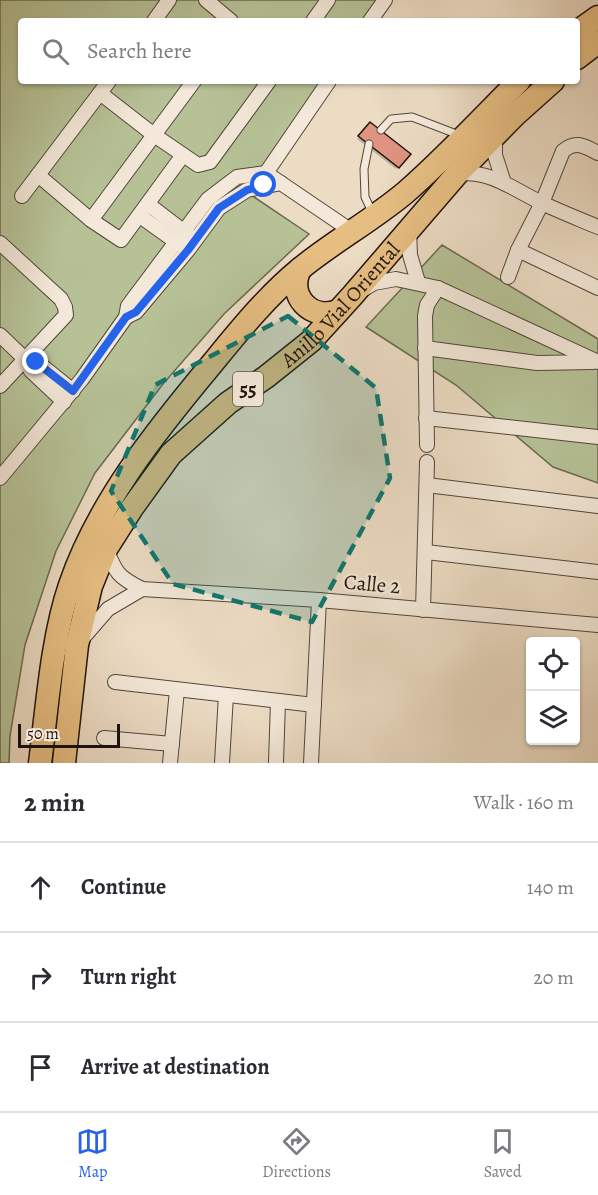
<!DOCTYPE html>
<meta charset="utf-8">
<style>
:root{--surface:#fff;--page:#f7f7f7;--text:#2b2b33;--muted:#7c7c81;--line:#e1e1e2;--accent:#2563eb}
body{margin:0;font-family:Alegreya,serif;background:var(--page);color:var(--text)}
.controls{position:absolute;right:18px;bottom:18px;display:grid;overflow:hidden;border-radius:6px;box-shadow:0 2px 4px #0004}
.controls button{width:54px;height:54px;display:grid;place-items:center;padding:0;border:0;border-bottom:2px solid var(--line);background:var(--surface);color:var(--text);font:30px sans-serif}
.scale{position:absolute;left:18px;bottom:15px;width:102px;box-sizing:border-box;padding-left:6px;border:3px solid #1f140d;border-top:0;font-size:16px;line-height:21px;white-space:nowrap;color:#1f140d;-webkit-text-stroke:4px #f3e8d9;paint-order:stroke}
.stop{position:absolute;width:18px;height:18px;margin:-14px;border:4px solid #2563eb;border-radius:50%;background:#fff}
.stop.end{background:#2563eb;border-color:#fff;box-shadow:0 2px 6px #0008}
.list{margin:0;padding:0;list-style:none}
h2{display:flex;justify-content:space-between;align-items:center;height:78px;margin:0;padding:0 24px;font-size:26px}
h2 small{font-size:20px;font-weight:400;color:var(--muted)}
.list li{display:grid;grid-template-columns:39px 1fr auto;gap:18px;align-items:center;box-sizing:border-box;height:90px;padding:0 24px;border-top:2px solid var(--line)}
.list b{display:block;font-size:22px;white-space:nowrap}
.list em{font-size:20px;font-style:normal;color:var(--muted)}
.icon{flex:none;width:33px;height:33px;fill:none;stroke:currentColor;stroke-width:2;stroke-linecap:round;stroke-linejoin:round}
.map{position:relative;flex:none;width:598px;height:763px;overflow:hidden}
.search{position:absolute;background:var(--surface);box-shadow:0 2px 4px #0004;left:18px;right:18px;top:18px;height:66px;display:flex;align-items:center;gap:15px;box-sizing:border-box;padding:0 21px;border-radius:6px;color:var(--muted);font-size:22px}
.sheet{height:348px;background:var(--surface)}
nav{display:flex;justify-content:space-around;align-items:center;box-sizing:border-box;height:84px;border-top:2px solid var(--line);background:var(--surface);font-size:16px;color:var(--muted)}
nav a{display:grid;justify-items:center;gap:3px}
nav .on{color:var(--accent)}
.map>svg:first-child{display:block}
</style>
<div class="map">
<svg width="598" height="763" viewBox="0 0 598 763">
<rect width="100%" height="100%" fill="#ecdcc4"/>
<filter id="stains"><feTurbulence type="fractalNoise" baseFrequency=".00333" numOctaves="4"/><feColorMatrix values="0 0 0 0 .2 0 0 0 0 .09 0 0 0 0 .02 0 0 0 .5 -.17"/></filter>
<radialGradient id="worn" r=".72"><stop offset=".6" stop-color="#630" stop-opacity="0"/><stop offset="1" stop-color="#630" stop-opacity=".3"/></radialGradient>
<g fill="#b6c196" stroke="#6a6a52" stroke-width="1.5">
<path d="M 0,0 L 379,0 L 365,21 L 21,21 L 21,81 L 326,81 L 251,195 L 309,234 L 224,314 L 163,384 L 95,473 L 56,551 L 25,645 L 10,736 L 9,763 L 0,763 Z"/>
<path d="M 442,245 L 598,339 L 598,483 L 553,467 L 456,385 L 366,327 Z"/>
</g>
<path fill="#0003" d="M 370,124 L 409,154 L 396,169 L 357,139 Z"/>
<path fill="#df9380" stroke="#1f140d" stroke-width="1.5" d="M 370,122 L 411,154 L 399,168 L 358,136 Z"/>
<g fill="none" stroke-linecap="round" stroke-linejoin="round">
<g stroke="#52463b" stroke-width="9">
<g id="service">
<path d="M 381,130 L 391,119 L 412,117 L 459,135"/>
<path d="M 369,144 L 364,169 L 365,197 L 373,214"/>
</g>
</g>
<g stroke="#52463b" stroke-width="16">
<g id="minor">
<path d="M 206,0 L 231,21"/>
<path d="M 154,21 L 169,0"/>
<path d="M 313,21 L 328,0"/>
<path d="M 370,21 L 385,0"/>
<path d="M 100,93 L 154,135 L 198,165 L 210,162 L 269,81"/>
<path d="M 495,136 L 495,155 L 504,183"/>
<path d="M 457,174 C 490,169 514,190 542,203 C 561,212 579,219 598,227"/>
<path d="M 38,175 L 91,220 L 121,240 L 183,155"/>
<path d="M 264,182 L 266,173 L 329,81"/>
<path d="M 22,196 L 109,81"/>
<path d="M 148,204 L 191,237"/>
<path d="M 140,216 L 182,246"/>
<path d="M 91,220 L 194,81"/>
<path d="M 409,229 L 410,255 L 418,282"/>
<path d="M 0,243 L 61,299 L 65,307 L 66,315 L 0,386"/>
<path d="M 518,250 L 598,288"/>
<path d="M 508,277 L 518,250 L 542,203 L 563,151 C 576,140 584,146 598,153"/>
<path d="M 364,289 L 374,283 L 396,279 L 438,288 L 598,362"/>
<path d="M 126,317 L 136,312 L 188,250 L 219,208 L 247,190 L 281,183"/>
<path d="M 0,335 L 25,359 L 31,371 L 64,402"/>
<path d="M 425,348 L 537,363 L 593,362"/>
<path d="M 25,359 L 36,361 L 73,391"/>
<path d="M 426,418 L 598,437"/>
<path d="M 427,445 L 425,316 L 427,305 L 438,288"/>
<path d="M 0,478 L 82,379 L 126,317 L 128,306 L 208,199 L 237,177 L 266,173 L 353,232"/>
<path d="M 427,485 L 598,506"/>
<path d="M 106,549 C 116,573 118,577 142,589 L 319,600 L 598,625"/>
<path d="M 426,552 L 598,572"/>
<path d="M 423,610 L 427,462"/>
<path d="M 82,639 L 108,609 L 142,589"/>
<path d="M 115,682 L 314,705"/>
<path d="M 104,738 L 172,744"/>
<path d="M 170,763 L 177,690"/>
<path d="M 222,763 L 226,695"/>
<path d="M 276,763 L 278,701"/>
<path d="M 311,763 L 319,600"/>
</g>
</g>
<g stroke="#1f140d" stroke-width="25">
<g id="trunk">
<path d="M 577,32 L 598,17"/>
<path d="M 577,58 L 598,42"/>
<path d="M 300,269 C 287,296 311,321 338,311"/>
<path d="M 40,763 C 47,708 52,637 70,585 C 98,503 156,431 211,365 C 239,331 266,297 300,269 C 334,241 373,220 406,192 C 446,157 482,118 519,81"/>
<path id="s1" d="M 64,763 L 77,645 L 91,586 L 106,549 L 132,508 L 171,454 L 228,403 L 266,377 L 311,341 L 352,296 L 457,174 L 515,115 L 553,81"/>
</g>
</g>
<use href="#service" stroke="#f3e8d9" stroke-width="7"/>
<use href="#minor" stroke="#f3e8d9" stroke-width="14"/>
<use href="#trunk" stroke="#e6be82" stroke-width="22"/>
</g>
<g fill="none" stroke-linecap="round" stroke-linejoin="round">
<path stroke="#2563eb" stroke-width="8" d="M 36,362 L 73,391 L 126,317 L 136,312 L 188,250 L 219,208 L 247,190 L 264,185"/>
</g>
<path fill="#0f766e" fill-opacity="0.2" stroke="#0f766e" stroke-width="4.5" stroke-dasharray="12 8" stroke-linejoin="round" d="M 288,316 L 376,388 L 390,478 L 312,622 L 173,584 L 111,491 L 155,385 Z"/>
<g text-anchor="middle" stroke-width="5" stroke-linejoin="round" paint-order="stroke">
<rect fill="#f3e8d9" stroke="#5f544a" stroke-width="1.5" x="233" y="372" width="30" height="34" rx="4.5"/>
<g font-size="20" font-weight="bold" fill="#1f140d">
<text x="248" y="396">55</text>
</g>
<g font-size="21" fill="#1f140d" stroke="#f3e8d9">
<text dy="7" stroke="none"><textPath href="#s1" startOffset="561">Anillo Vial Oriental</textPath></text>
<text transform="translate(372 584) rotate(5)" y="7">Calle 2</text>
</g>
</g>
<rect width="100%" height="100%" filter="url(#stains)"/>
<rect width="100%" height="100%" fill="url(#worn)"/>
</svg>
<div class="controls">
<button><svg class="icon" aria-label="locate" viewBox="0 0 24 24"><circle cx="12" cy="12" r="6"/><path d="M12 2v4M12 18v4M2 12h4M18 12h4"/></svg></button>
<button><svg class="icon" aria-label="layers" viewBox="0 0 24 24"><path d="M12 4l9 5-9 5-9-5zM3 14l9 5 9-5"/></svg></button>
</div>
<div class="scale">50 m</div>
<div class="stop" style="left:264px;top:185px"></div>
<div class="stop end" style="left:36px;top:362px"></div>
<div class="search"><svg class="icon" aria-label="search" viewBox="0 0 24 24"><circle cx="10" cy="10" r="6"/><path d="M15 15l6 6"/></svg>Search here</div>
</div>
<section class="sheet">
<h2>2 min<small>Walk · 160 m</small></h2>
<ul class="list">
<li><svg class="icon" aria-label="ahead" viewBox="0 0 24 24"><path d="M12 20V5M6 11l6-6 6 6"/></svg><div><b>Continue</b></div><em>140 m</em></li>
<li><svg class="icon" aria-label="right" viewBox="0 0 24 24"><path d="M7 20v-9h11M14 6l5 5-5 5"/></svg><div><b>Turn right</b></div><em>20 m</em></li>
<li><svg class="icon" aria-label="arrive" viewBox="0 0 24 24"><path d="M6 21V4h12l-3 4 3 4H6"/></svg><div><b>Arrive at destination</b></div></li>
</ul>
</section>
<nav>
<a class="on"><svg class="icon" aria-label="map" viewBox="0 0 24 24"><path d="M3 6l6-2 6 2 6-2v14l-6 2-6-2-6 2zM9 4v14M15 6v14"/></svg>Map</a>
<a><svg class="icon" aria-label="directions" viewBox="0 0 24 24"><path d="M12 3l9 9-9 9-9-9zM9 14v-3h6M13 9l2 2-2 2"/></svg>Directions</a>
<a><svg class="icon" aria-label="saved" viewBox="0 0 24 24"><path d="M7 4h10v16l-5-4-5 4z"/></svg>Saved</a>
</nav>
